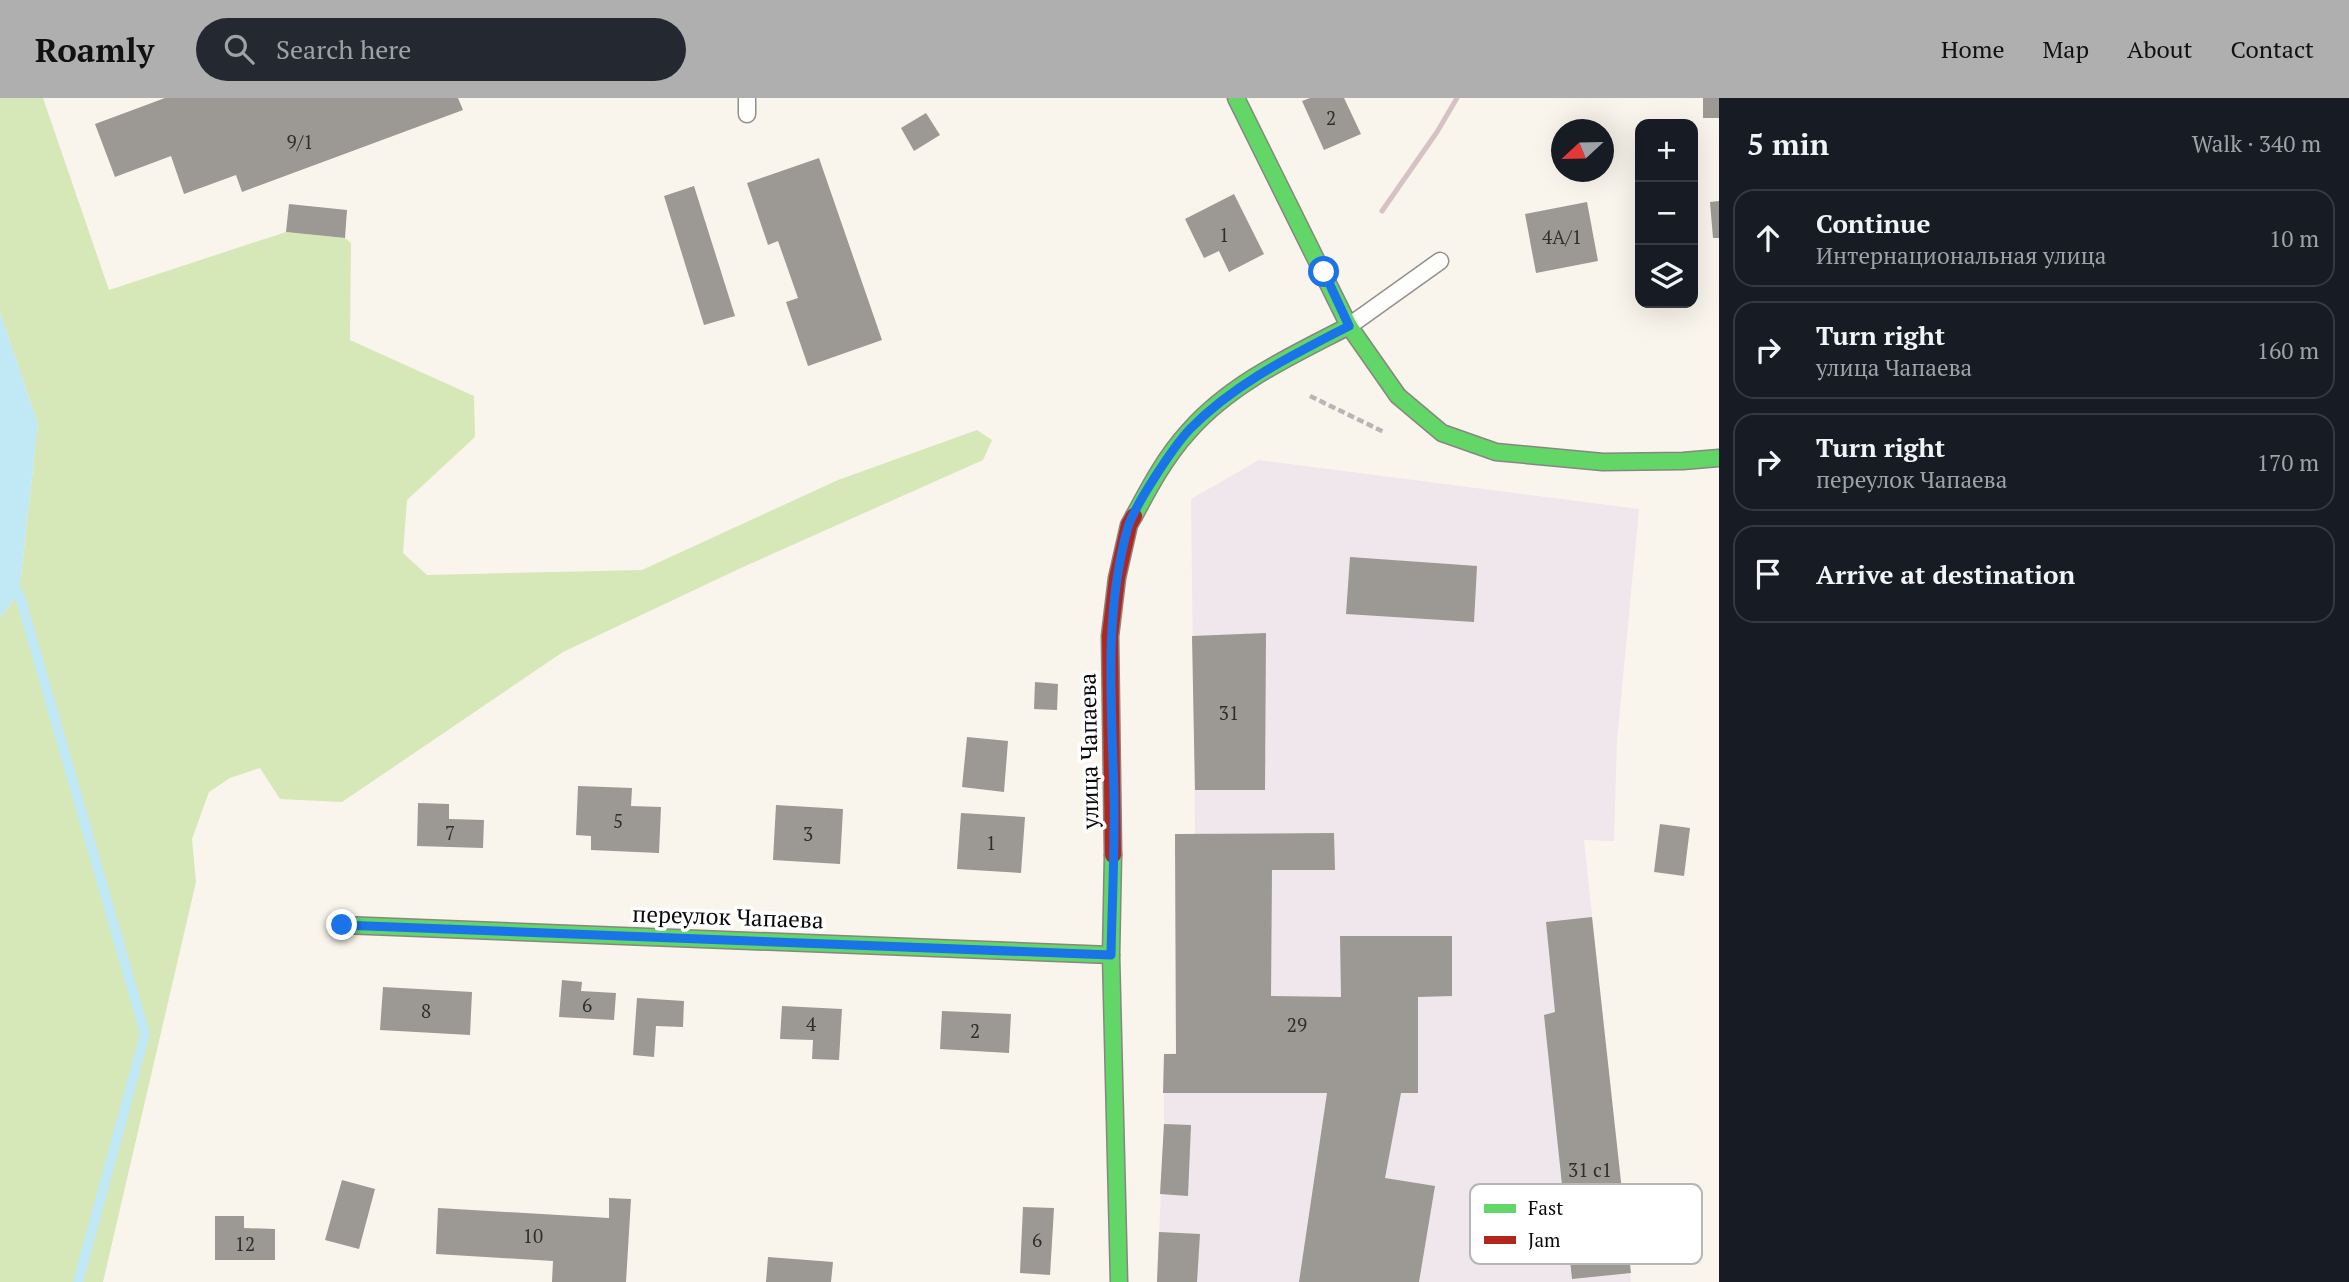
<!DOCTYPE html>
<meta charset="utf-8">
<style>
:root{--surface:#171b24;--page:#242831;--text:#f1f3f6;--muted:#9ea1a6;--line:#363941;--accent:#afafaf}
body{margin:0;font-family:"PT Serif",serif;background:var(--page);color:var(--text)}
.controls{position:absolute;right:21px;top:21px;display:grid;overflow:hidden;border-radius:14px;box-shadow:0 7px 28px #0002}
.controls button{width:63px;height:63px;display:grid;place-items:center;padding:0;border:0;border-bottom:2px solid var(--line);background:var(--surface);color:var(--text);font:35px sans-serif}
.compass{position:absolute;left:1551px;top:21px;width:63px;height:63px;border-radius:50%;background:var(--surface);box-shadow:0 7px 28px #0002;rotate:248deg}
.stop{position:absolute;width:21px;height:21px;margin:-16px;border:5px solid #1a73e8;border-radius:50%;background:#fff}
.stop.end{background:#1a73e8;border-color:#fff;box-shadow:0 2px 7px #0008}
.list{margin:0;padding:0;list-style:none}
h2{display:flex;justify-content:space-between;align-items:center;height:91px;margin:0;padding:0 28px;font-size:30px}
h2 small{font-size:23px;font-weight:400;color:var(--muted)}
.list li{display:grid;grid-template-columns:46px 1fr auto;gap:21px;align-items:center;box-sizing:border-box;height:98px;margin:0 14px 14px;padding:0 14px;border:2px solid var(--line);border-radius:21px}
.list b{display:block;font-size:26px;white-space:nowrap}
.list p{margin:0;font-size:23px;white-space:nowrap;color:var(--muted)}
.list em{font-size:23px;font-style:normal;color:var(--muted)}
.icon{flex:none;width:38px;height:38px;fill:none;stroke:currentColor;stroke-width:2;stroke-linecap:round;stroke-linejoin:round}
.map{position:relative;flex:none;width:1719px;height:1184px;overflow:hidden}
header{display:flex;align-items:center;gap:42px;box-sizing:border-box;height:98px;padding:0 35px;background:var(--accent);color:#111}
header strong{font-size:33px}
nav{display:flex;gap:38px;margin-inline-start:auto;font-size:24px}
.search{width:490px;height:63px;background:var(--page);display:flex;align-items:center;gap:18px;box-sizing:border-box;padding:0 24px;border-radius:38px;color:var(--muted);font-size:26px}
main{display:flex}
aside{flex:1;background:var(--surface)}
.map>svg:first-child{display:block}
</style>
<header>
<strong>Roamly</strong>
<div class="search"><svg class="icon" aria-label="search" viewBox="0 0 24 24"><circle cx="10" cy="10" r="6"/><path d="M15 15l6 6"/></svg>Search here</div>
<nav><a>Home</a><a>Map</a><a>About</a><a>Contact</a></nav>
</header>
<main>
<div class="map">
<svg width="1719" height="1184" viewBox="0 0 1719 1184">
<rect width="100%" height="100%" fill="#f9f5ec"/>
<path fill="#efe7eb" d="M 1259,362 L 1639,411 L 1617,642 L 1614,743 L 1584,742 L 1631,1184 L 1157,1184 L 1164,1026 L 1164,956 L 1176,955 L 1175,736 L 1195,736 L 1191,401 Z"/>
<path fill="#d6e7b8" d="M 0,0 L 43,0 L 109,192 L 286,134 L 345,140 L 351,145 L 350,242 L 474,298 L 475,339 L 407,402 L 403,455 L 427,477 L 642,472 L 838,382 L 977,332 L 992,342 L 983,362 L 743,469 L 563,554 L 342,704 L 280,701 L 260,670 L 230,680 L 209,694 L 192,741 L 196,784 L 103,1184 L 0,1184 L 0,520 L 19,495 L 38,326 L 0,214 Z"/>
<path fill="#c0e8f5" d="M 0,214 L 38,326 L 19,495 L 0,520 Z"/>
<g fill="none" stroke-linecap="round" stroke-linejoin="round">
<path stroke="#c0e8f5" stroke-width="10" d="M 19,495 L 145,936 L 78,1184"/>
</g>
<g fill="#9c9893">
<path d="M 165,0 L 458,0 L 463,12 L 242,94 L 236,77 L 184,96 L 171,58 L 115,79 L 95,26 Z"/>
<path d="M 1310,0 L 1344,0 L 1361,36 L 1324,52 L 1302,3 Z"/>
<rect x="1703" y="0" width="16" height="20"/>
<path d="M 926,15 L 940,37 L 914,53 L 901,30 Z"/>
<path d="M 819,60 L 882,242 L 808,268 L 786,204 L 798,200 L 778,143 L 768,147 L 747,85 Z"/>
<path d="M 694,88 L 735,218 L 704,227 L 664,98 Z"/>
<path d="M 1234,96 L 1264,156 L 1229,174 L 1219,153 L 1204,160 L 1185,121 Z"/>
<path d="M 1719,103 L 1719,140 L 1713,140 L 1710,104 Z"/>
<path d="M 1587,104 L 1598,163 L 1536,175 L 1525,116 Z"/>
<path d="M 289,106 L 347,112 L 345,140 L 286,134 Z"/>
<path d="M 1350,459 L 1477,468 L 1474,524 L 1346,516 Z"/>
<path d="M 1266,535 L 1265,692 L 1195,692 L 1192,538 Z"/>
<path d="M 1035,584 L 1058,586 L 1057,612 L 1034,611 Z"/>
<path d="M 967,639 L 1008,643 L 1004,694 L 962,689 Z"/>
<path d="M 578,688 L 632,690 L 631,708 L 661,709 L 659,755 L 591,752 L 591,738 L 576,737 Z"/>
<path d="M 418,705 L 449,706 L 449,721 L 484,722 L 483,750 L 417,748 Z"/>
<path d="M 776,707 L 843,711 L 840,766 L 773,762 Z"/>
<path d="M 961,715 L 1025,719 L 1021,775 L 957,771 Z"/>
<path d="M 1660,726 L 1690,730 L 1684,778 L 1654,774 Z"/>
<path d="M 1334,735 L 1335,772 L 1272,772 L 1271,898 L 1341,899 L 1340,838 L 1452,838 L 1452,898 L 1418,899 L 1418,995 L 1401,995 L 1385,1080 L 1435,1088 L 1419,1184 L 1299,1184 L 1327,995 L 1163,995 L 1164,956 L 1176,956 L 1175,736 Z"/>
<path d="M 1592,819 L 1631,1175 L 1572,1181 L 1544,917 L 1555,914 L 1546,824 Z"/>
<path d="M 562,882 L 582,884 L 581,893 L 616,895 L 614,922 L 559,919 Z"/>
<path d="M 383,889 L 472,894 L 470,937 L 380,932 Z"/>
<path d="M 637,900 L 684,903 L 683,929 L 656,928 L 654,959 L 633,957 Z"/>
<path d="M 782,908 L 842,911 L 839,962 L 812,961 L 813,942 L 780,941 Z"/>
<path d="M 942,913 L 1011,916 L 1009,955 L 940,951 Z"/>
<path d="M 1164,1026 L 1191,1027 L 1188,1098 L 1160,1096 Z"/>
<path d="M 342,1082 L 375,1091 L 359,1151 L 325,1142 Z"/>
<path d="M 609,1100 L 631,1101 L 626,1184 L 552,1184 L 553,1163 L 436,1156 L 438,1110 L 609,1120 Z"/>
<path d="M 1023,1109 L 1054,1110 L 1050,1177 L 1020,1175 Z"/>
<path d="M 215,1118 L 244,1118 L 244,1130 L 275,1131 L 275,1162 L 215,1162 Z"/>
<path d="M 1159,1134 L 1200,1136 L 1197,1184 L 1157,1184 Z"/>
<path d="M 768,1159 L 833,1164 L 831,1184 L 766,1184 Z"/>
</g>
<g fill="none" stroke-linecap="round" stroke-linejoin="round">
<g stroke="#92908c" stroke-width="19">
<g id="lane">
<path d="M 747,16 L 747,0"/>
<path d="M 1349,228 L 1440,163"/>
</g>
</g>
<g stroke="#888682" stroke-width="19">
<g id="fast">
<path d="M 1236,0 L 1349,228 L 1398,298 L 1442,335 L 1496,354 L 1603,364 L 1683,363 L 1719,360"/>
<path d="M 1134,418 C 1150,388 1166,358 1189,333 C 1231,285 1293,257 1349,228"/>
<path d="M 1113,757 L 1111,857 L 1119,1184"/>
<path d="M 343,827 L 1111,857"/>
</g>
</g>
<g stroke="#888682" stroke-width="19">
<path id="jam" d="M 1113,757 L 1110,538 L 1117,480 L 1129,427 L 1134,418"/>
</g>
<path stroke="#b7b6b5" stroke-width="4.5" stroke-dasharray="7 3.5" stroke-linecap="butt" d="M 1310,298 L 1384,334"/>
<use href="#lane" stroke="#fefefc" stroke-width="16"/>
<use href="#fast" stroke="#63d668" stroke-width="16"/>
<use href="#jam" stroke="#b3261e" stroke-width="16"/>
<path stroke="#d6c2c4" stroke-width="5" d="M 1382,113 L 1437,34 L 1457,0"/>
</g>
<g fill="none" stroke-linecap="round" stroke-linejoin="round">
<path stroke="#1a73e8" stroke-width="9" d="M 342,827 L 1111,857 C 1112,804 1115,751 1114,698 C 1112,609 1103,517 1128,429 C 1135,407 1173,349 1190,331 C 1235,285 1293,257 1349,228 L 1324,174"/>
</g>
<g text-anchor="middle" stroke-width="7" stroke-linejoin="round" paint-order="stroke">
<g font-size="19" fill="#2e2e2c">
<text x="1331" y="27">2</text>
<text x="300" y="51">9/1</text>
<text x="1224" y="144">1</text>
<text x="1562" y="146">4А/1</text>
<text x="1229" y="622">31</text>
<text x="618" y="730">5</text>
<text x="450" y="742">7</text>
<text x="808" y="743">3</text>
<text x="991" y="752">1</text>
<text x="587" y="914">6</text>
<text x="426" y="920">8</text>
<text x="811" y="933">4</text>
<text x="1297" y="934">29</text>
<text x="975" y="940">2</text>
<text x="1590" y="1079">31 с1</text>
<text x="533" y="1145">10</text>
<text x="1037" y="1149">6</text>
<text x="245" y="1153">12</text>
</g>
<g font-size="23" fill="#0a0a0a" stroke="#fff">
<text transform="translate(1089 653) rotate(-91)" y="8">улица Чапаева</text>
<text transform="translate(728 819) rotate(2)" y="8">переулок Чапаева</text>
</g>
</g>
<rect x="1470" y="1086" width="232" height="80" rx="10" fill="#fff" stroke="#b6b6b6" stroke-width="2"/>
<rect x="1484" y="1106" width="32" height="9" fill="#63d668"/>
<rect x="1484" y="1138" width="32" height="8" fill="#b3261e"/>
<g font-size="19" fill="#0a0a0a">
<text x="1528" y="1117">Fast</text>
<text x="1528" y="1149">Jam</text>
</g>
</svg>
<div class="controls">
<button>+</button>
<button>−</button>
<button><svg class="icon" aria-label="layers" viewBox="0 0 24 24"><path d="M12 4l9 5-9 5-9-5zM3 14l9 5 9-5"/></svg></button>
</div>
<svg class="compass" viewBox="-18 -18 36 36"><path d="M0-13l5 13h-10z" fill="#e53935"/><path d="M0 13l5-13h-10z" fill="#9ea1a6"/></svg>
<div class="stop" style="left:1324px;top:174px"></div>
<div class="stop end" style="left:342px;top:827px"></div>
</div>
<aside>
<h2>5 min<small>Walk · 340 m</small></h2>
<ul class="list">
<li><svg class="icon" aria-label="ahead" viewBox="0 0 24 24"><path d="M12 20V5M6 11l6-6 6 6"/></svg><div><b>Continue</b><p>Интернациональная улица</p></div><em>10 m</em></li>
<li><svg class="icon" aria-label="right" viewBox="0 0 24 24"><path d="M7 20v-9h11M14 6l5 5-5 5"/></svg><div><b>Turn right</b><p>улица Чапаева</p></div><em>160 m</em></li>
<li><svg class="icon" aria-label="right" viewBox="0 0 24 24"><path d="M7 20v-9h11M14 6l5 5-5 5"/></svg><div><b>Turn right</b><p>переулок Чапаева</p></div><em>170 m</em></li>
<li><svg class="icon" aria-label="arrive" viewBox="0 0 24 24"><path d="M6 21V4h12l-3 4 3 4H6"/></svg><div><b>Arrive at destination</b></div></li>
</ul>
</aside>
</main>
